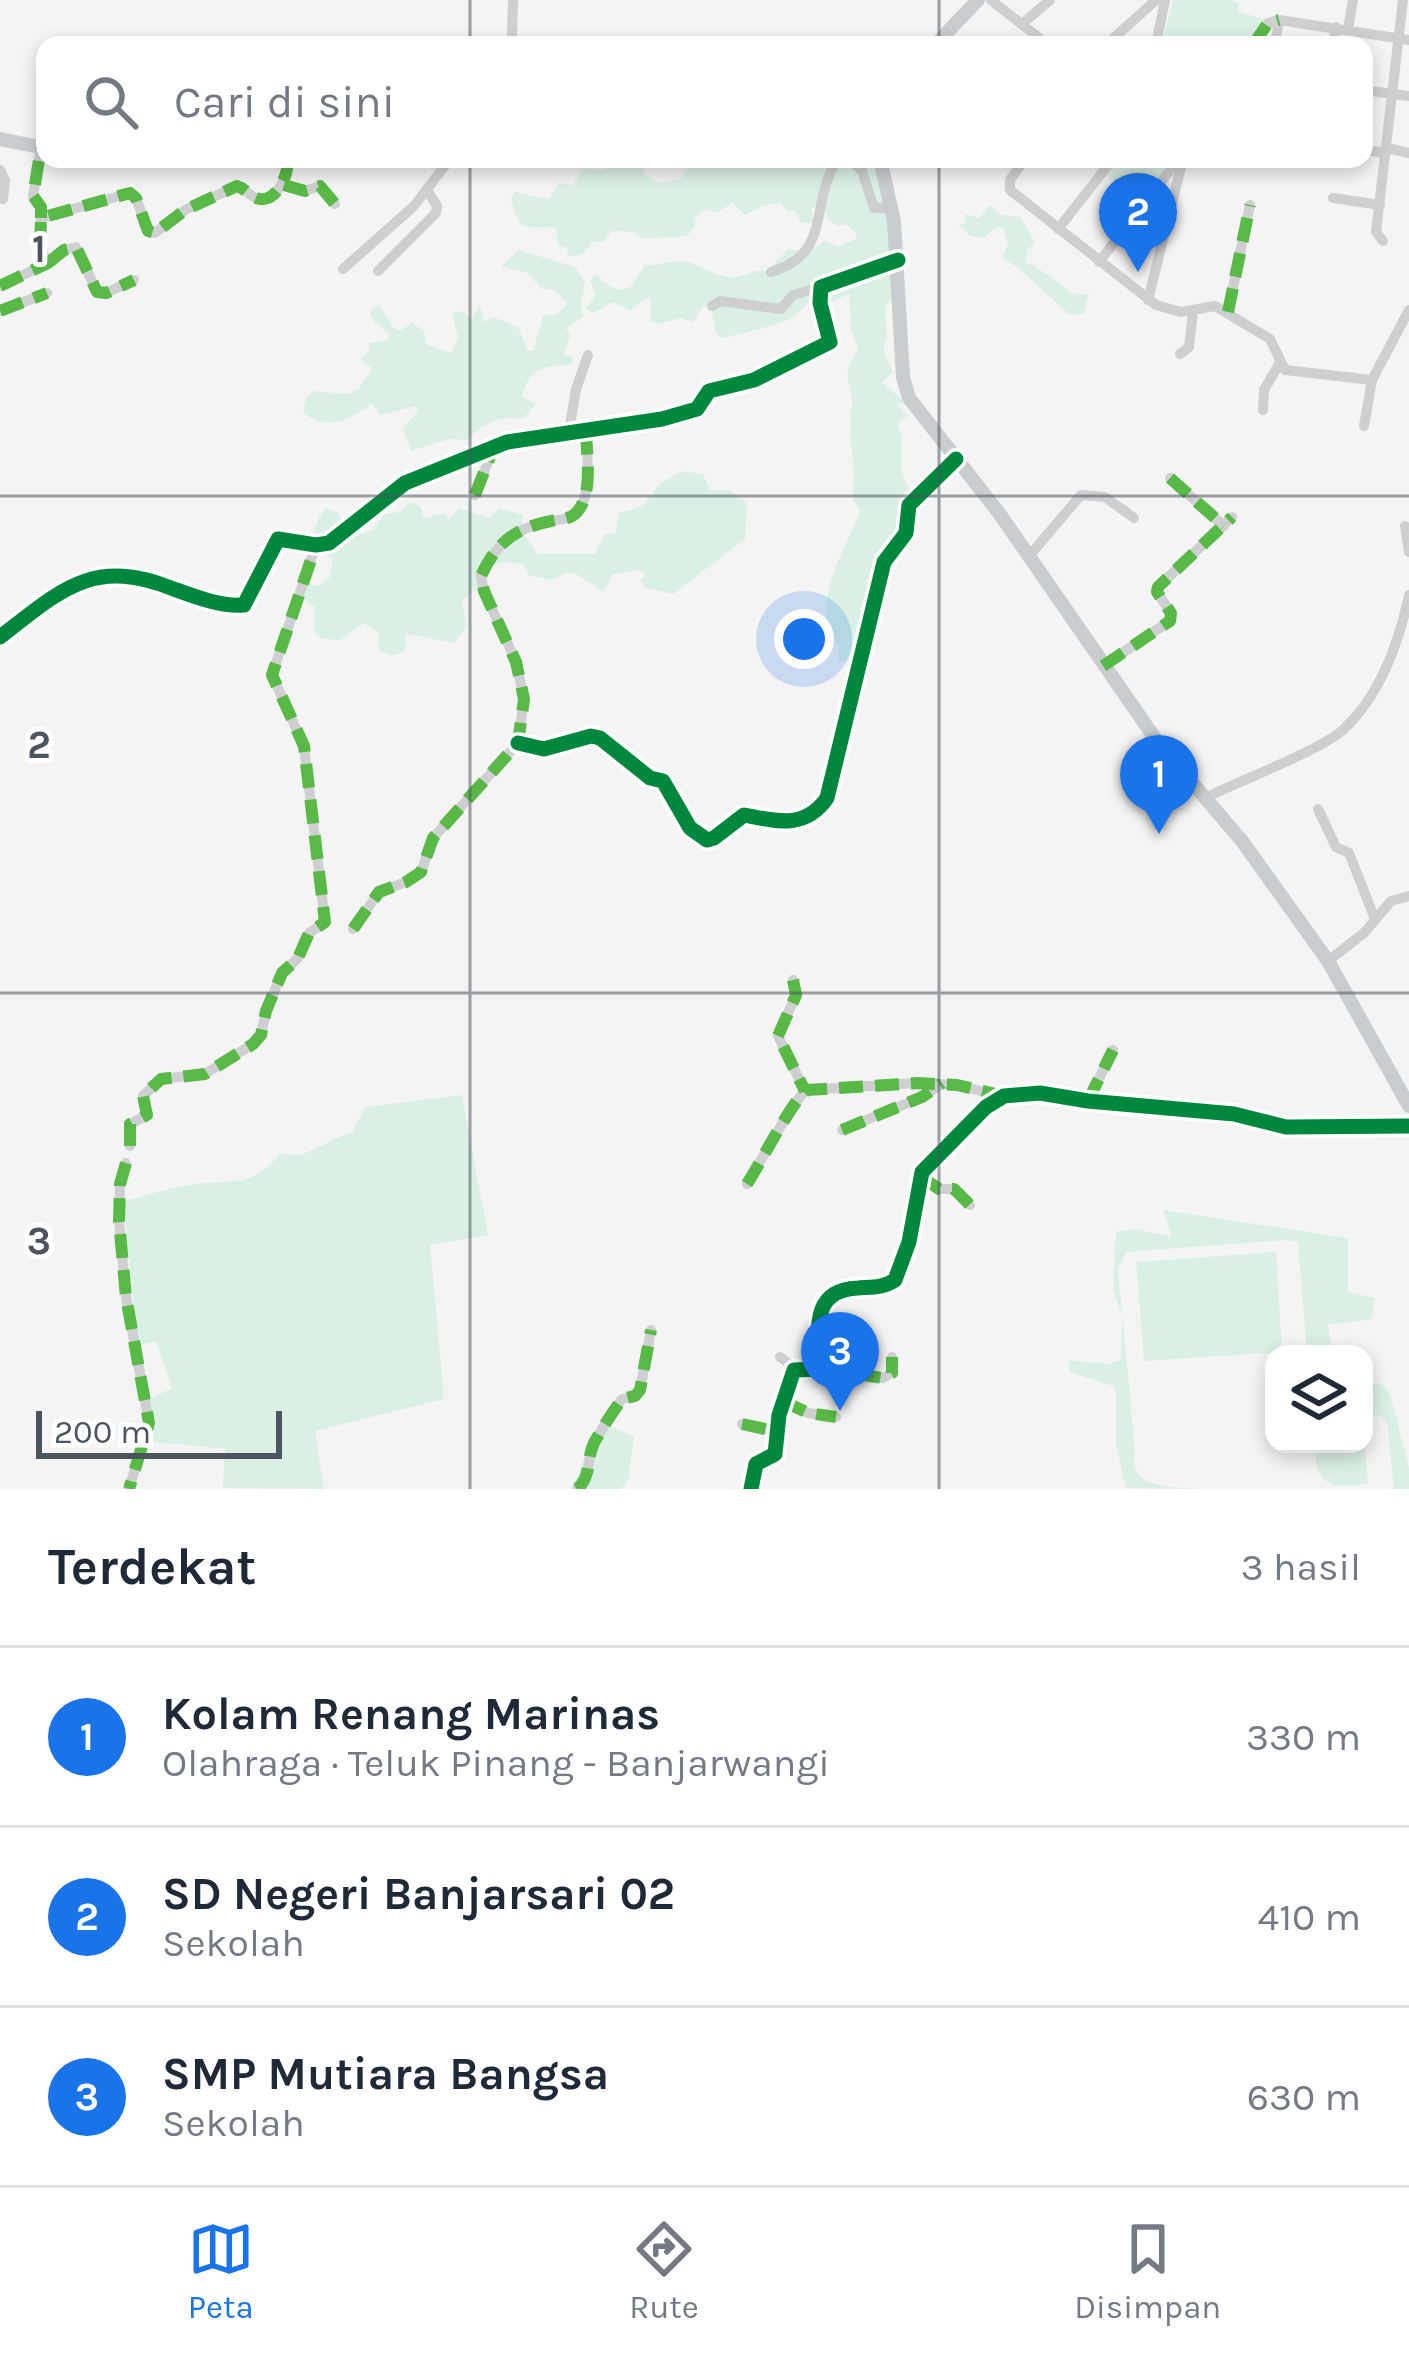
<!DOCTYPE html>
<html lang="id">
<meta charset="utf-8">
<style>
:root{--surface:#fff;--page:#f6f6f7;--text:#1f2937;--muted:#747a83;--line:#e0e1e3;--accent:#1a73e8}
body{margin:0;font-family:Karla,sans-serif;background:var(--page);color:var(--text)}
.controls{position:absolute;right:36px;bottom:36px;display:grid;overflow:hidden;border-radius:24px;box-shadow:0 6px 18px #0003}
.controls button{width:108px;height:108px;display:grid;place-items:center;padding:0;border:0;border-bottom:3px solid var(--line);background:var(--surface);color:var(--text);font:60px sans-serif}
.scale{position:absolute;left:36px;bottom:30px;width:246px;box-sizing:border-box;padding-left:12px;border:6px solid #4c555f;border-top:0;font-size:33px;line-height:42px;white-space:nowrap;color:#4c555f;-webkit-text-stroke:9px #fff;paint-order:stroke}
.you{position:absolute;left:804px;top:639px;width:42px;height:42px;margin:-30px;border:9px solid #fff;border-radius:50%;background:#1a73e8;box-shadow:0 0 0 18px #1a73e833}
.badge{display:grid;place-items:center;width:78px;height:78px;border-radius:50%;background:var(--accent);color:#fff;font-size:39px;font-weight:700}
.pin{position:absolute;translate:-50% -99px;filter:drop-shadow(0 3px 6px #0008)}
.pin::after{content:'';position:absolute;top:63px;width:42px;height:36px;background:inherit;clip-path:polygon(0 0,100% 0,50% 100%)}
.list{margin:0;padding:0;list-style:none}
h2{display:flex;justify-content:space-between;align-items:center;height:156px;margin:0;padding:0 48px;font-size:51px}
h2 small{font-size:39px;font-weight:400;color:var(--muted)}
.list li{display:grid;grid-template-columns:78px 1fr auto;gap:36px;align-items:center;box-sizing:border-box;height:180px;padding:0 48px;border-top:3px solid var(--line)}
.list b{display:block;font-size:45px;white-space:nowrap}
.list p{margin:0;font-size:39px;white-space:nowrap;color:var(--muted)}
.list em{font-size:39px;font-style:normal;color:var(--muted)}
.icon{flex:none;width:66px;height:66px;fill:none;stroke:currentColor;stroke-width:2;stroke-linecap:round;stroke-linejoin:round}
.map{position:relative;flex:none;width:1409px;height:1489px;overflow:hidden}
.search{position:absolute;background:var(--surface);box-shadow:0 6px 18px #0003;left:36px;right:36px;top:36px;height:132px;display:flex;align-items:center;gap:30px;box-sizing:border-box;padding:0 42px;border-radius:24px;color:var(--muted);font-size:45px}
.sheet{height:696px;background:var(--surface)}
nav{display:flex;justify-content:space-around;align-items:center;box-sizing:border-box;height:168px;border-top:3px solid var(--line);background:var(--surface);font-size:33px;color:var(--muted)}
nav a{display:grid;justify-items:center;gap:6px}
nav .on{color:var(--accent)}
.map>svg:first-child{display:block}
</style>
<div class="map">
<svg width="1409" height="1489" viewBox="0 0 1409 1489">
<rect width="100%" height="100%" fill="#f4f4f4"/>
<g fill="#dbf0e5">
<path d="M 1173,0 L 1232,0 L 1239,4 L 1237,11 L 1266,20 L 1252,45 L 1162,45 Z"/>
<path d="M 625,159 L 641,159 L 645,174 L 659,183 L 680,179 L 689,168 L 689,159 L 882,159 L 902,253 L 907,258 L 898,260 L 892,278 L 892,299 L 885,306 L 887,338 L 883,349 L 893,372 L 882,382 L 906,403 L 897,405 L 908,415 L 898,425 C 908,448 892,471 913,492 L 915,504 L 889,556 L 886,588 L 878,598 L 865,638 L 870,645 L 863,658 L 855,662 L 839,661 L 838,644 C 806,612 846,545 861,511 L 852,499 C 857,462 847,440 852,403 C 853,391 844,379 849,365 C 852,359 856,354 858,348 L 851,330 L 849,294 L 828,303 L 818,291 C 811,298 805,307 797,314 C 785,325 744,332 723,338 L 716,333 L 710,305 L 703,307 L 693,322 L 681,318 L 657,324 L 650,320 L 651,299 L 644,299 L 630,310 L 613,302 L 593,313 L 585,308 L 596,295 L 590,281 L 595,275 L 616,290 L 630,287 L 645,265 C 660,265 679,257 694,264 C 707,270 713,274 729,277 C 744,279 752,268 767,271 L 788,249 L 808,252 L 825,241 L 838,246 L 856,239 L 857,234 L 846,224 L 838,226 L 829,221 L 823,207 L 812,208 L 813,223 L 801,223 L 795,211 L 787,211 L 781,203 L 762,206 L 745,215 L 732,203 L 717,213 L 706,209 L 694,219 L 695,226 L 687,236 L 643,239 L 635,232 L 612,231 L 603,242 L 592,242 C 586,252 580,259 568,255 L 567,248 L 559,246 L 555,228 C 525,224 522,237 511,200 L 515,192 L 549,199 L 559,183 L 573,185 L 583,169 L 604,170 L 613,164 L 627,165 Z"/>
<path d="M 1119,159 L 1182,159 L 1147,201 L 1107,176 Z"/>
<path d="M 990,205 L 1002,215 L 1021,217 L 1035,243 L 1028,249 L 1025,264 L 1032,264 L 1074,294 L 1089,294 L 1083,314 L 1070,315 C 1057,304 1015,262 1002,258 L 1008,244 L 1003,227 L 995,227 L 984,238 L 970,236 L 958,225 L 966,223 L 964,214 L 979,218 Z"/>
<path d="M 519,250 L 575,267 L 585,282 L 581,305 L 584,316 L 566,329 L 571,334 L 564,355 L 572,356 L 572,364 C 548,367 529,365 522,397 L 536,404 L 523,419 C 501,415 482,423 468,440 L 449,439 L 411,451 L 403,428 L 418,411 L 416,406 L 380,415 L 372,403 C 350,421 329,431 303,413 L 306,399 L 314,391 L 348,394 L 359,388 L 373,369 L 360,359 L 369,352 L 369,343 L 387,340 L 390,335 L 373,321 L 370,311 L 379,305 L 394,328 L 400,331 L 412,323 L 424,331 L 426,344 L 452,353 L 458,337 L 452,313 L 464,311 L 471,320 L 480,305 L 484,322 L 493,317 L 518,327 L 528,351 L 533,351 L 543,316 L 558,314 L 568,302 L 553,290 L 542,289 L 527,273 L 501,267 Z"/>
<path d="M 680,471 L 703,474 L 710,490 L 728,490 L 747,503 L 745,539 L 673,594 L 646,588 L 640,581 L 645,575 L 638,570 L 613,574 L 604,592 L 576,574 L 565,573 L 552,580 L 528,575 L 524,564 L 504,562 L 492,566 L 484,582 L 462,600 L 466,626 L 455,643 L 406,634 L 404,652 L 391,656 L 379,650 L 378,632 L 364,623 L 340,640 L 322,639 L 315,632 L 315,607 L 298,596 L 303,582 L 319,586 L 330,577 L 333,559 L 319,552 C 310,538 315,520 326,508 L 338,513 L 350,538 L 372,530 L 385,514 L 400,512 L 410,502 L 420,506 L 424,518 L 446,513 L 448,521 L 459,508 L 488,518 L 500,508 L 523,515 L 523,533 L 538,554 L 595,554 L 604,535 L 616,533 L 618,513 L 642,507 L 658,486 Z"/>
<path d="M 462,1095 L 488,1235 L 430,1245 L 444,1399 L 315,1431 L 324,1489 L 223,1488 L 225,1449 L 154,1442 L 148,1400 L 172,1388 L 156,1341 L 137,1346 L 124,1204 L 128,1200 C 152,1194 179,1185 204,1183 C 238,1180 257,1185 280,1153 L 299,1156 L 353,1131 L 365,1107 Z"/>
<path d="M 1163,1210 L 1348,1238 L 1348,1292 L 1375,1298 L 1372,1319 L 1328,1325 L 1332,1354 L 1307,1354 L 1298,1242 L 1286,1240 L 1126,1252 L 1118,1269 L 1135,1450 C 1127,1489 1168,1486 1197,1489 L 1126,1488 L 1116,1444 L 1116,1391 L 1113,1386 L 1069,1372 L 1069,1360 L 1107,1364 L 1121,1360 L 1122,1314 L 1113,1290 L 1116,1232 L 1135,1229 L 1172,1237 Z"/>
<path d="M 1276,1252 L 1282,1352 L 1144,1361 L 1136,1262 Z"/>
<path d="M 1364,1384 L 1381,1384 L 1390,1393 L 1409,1468 L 1409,1489 L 1394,1489 L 1387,1422 L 1379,1415 L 1364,1417 Z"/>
<path d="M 605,1424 L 634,1437 L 628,1480 L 621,1489 L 572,1489 L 590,1444 Z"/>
<path d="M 1364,1436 L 1368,1484 C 1324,1489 1317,1483 1314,1444 L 1364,1444 Z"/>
</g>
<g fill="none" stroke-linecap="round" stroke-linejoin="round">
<g stroke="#cecfd1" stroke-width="10">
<path d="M 991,0 L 1048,45"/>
<path d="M 1022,24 L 1050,0"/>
<path d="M 1348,29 L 1353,0"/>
<path d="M 512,35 L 513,0"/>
<path d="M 1106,45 L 1156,0"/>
<path d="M 1156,45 L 1165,0"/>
<path d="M 1253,45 L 1268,23 L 1279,20 L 1409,40"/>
<path d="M 1275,45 L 1279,20"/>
<path d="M 1333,45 L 1336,27"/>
<path d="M 1364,90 L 1409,96"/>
<path d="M 1387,148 L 1409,153"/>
<path d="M 1364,150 L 1386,153"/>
<path d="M 849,159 L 862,171 L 874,208 L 893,208"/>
<path d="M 1025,159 L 1010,180 L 1010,190 L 1156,305 L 1181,312 L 1215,306 L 1270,339 L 1285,370 L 1372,380 L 1409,310"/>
<path d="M 0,170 L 5,180 L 3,199"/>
<path d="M 284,185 L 305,191 L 320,186 L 335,204"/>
<path d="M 1333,198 L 1380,205"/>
<path d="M 41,218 L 41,207 L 33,196 L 41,148"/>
<path d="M 1058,229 L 1113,159"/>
<path d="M 1383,241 L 1376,232 L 1403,0"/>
<path d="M 1099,262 L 1179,159"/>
<path d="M 48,263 L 64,250 L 76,247 L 97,292 L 106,293 L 134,280"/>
<path d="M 343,269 L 414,206 L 450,159"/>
<path d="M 378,271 L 436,213 L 437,206 L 427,190"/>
<path d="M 771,272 C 834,253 808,203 838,159"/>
<path d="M 0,286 L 48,263 L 40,246 L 41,218 L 130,193 L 136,198 L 148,231 L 155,233 L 185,210 L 237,186 C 244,188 248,194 254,197 C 274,208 290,175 287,159"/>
<path d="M 1148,300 L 1183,159"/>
<path d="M 712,306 L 720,301 L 781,309 L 793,295 L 821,287"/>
<path d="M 0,311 L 47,293"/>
<path d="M 1228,312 L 1250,205"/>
<path d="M 1180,354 L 1189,347 L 1193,311"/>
<path d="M 1263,410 L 1264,390 L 1279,364"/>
<path d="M 1364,426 L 1372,380"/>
<path d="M 569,431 L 576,389 L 588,355"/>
<path d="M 1170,478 L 1224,526"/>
<path d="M 475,495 L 493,449"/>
<path d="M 1405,526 L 1409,552"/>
<path d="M 1030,555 L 1081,495 L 1105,497 L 1134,518"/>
<path d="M 0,637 C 60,591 92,557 171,588 C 193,596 221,607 244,605 L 278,539 L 316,545 L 329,543 L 405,483 L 507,442 L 662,419 L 697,409 L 709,391 L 754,380 L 830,342 L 820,303 L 821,287 L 898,260"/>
<path d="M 1103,666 L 1170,621 L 1171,613 L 1157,592 L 1158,587 L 1232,517"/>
<path d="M 518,743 L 544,749 L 591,736 L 600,738 L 650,778 L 663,781 L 690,828 L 707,840 L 714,838 L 744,815 C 775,821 805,830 827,798 L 884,562 L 906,533 L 909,505 L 956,459"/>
<path d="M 1207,797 C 1239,781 1319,751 1343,730 C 1380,696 1399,642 1409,595"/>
<path d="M 1318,809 L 1336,847 L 1349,853 L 1375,919"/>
<path d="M 353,929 L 379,892 L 406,882 L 421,872 L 433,838 L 518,743 L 524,699 L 516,662 L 484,591 L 481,576 C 496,543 515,528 551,521 C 560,519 570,520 577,512 C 594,493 586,452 586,429"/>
<path d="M 1328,961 L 1364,933 L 1391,901 L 1409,896"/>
<path d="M 793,980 L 796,995 L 778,1036 L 805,1091"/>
<path d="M 1088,1101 L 1113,1050"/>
<path d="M 842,1130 L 922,1097 L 940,1085"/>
<path d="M 130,1146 L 130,1124 L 147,1115 L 143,1096 L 161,1079 L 205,1074 L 253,1044 L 261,1035 L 266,1011 L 282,973 L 298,958 L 309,933 L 325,922 L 304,746 L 272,675 L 316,545"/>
<path d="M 126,1163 L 120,1184 L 119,1221 L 126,1297 L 149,1423 L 129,1489"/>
<path d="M 920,1176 L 939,1189 L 954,1189 L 970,1205"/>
<path d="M 747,1184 C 760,1164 793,1099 807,1090 L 917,1083 L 957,1085 L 1001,1096"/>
<path d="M 780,1357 L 795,1368"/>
<path d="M 821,1369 L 883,1378 L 892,1373 L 892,1357"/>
<path d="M 783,1401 L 808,1413 L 836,1417"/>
<path d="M 742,1424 L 779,1432"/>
<path d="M 577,1489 C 592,1477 586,1459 594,1443 C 602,1428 612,1413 622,1399 L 635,1396 L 640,1390 L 651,1330"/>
<path d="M 751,1489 L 756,1464 L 775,1454 L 779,1415 L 794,1370 L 821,1369 C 819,1334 808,1290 858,1288 C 872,1287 883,1288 895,1280 L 909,1242 L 922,1172 L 986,1107 L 1004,1096 L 1040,1093 L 1088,1101 L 1234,1114 L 1286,1127 L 1409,1126"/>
</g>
<g stroke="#cacdcf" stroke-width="14">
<path d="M 935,45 L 978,0"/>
<path d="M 0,139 L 45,148"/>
<path d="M 880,159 L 894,221 L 903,377 L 909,398 L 999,513 L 1159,744 L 1242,841 L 1328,961 L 1409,1106"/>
</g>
<g stroke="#58b947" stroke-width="12" stroke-dasharray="24 12" stroke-linecap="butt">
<path d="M 1253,45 L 1268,23 L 1279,20"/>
<path d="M 284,185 L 305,191 L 320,186 L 335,204"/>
<path d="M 41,218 L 41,207 L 33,196 L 41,148"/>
<path d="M 48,263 L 64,250 L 76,247 L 97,292 L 106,293 L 134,280"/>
<path d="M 0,286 L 48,263 L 40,246 L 41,218 L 130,193 L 136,198 L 148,231 L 155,233 L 185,210 L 237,186 C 244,188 248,194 254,197 C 274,208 290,175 287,159"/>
<path d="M 0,311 L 47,293"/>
<path d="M 1228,312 L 1250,205"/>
<path d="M 1170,478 L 1224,526"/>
<path d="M 475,495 L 493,449"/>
<path d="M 1103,666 L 1170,621 L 1171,613 L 1157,592 L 1158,587 L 1232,517"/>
<path d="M 353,929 L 379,892 L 406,882 L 421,872 L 433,838 L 518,743 L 524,699 L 516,662 L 484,591 L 481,576 C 496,543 515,528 551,521 C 560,519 570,520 577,512 C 594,493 586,452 586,429"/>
<path d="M 793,980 L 796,995 L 778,1036 L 805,1091"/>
<path d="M 1088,1101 L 1113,1050"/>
<path d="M 842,1130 L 922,1097 L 942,1083"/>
<path d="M 130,1146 L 130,1124 L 147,1115 L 143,1096 L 161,1079 L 205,1074 L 253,1044 L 261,1035 L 266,1011 L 282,973 L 298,958 L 309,933 L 325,922 L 304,746 L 272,675 L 316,545"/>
<path d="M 126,1163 L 120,1184 L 119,1221 L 126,1297 L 149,1423 L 129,1489"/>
<path d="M 920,1176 L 939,1189 L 954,1189 L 970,1205"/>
<path d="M 747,1184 C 760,1164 793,1099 807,1090 L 917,1083 L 957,1085 L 1004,1096"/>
<path d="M 821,1369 L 883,1378 L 892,1373 L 892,1357"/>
<path d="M 783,1401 L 808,1413 L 836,1417"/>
<path d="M 742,1424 L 779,1432"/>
<path d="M 577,1489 C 592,1477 586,1459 594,1443 C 602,1428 612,1413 622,1399 L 635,1396 L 640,1390 L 651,1330"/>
</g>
<g stroke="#fff" stroke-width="22">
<g id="cycleway">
<path d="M 0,637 C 60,591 92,557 171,588 C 193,596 221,607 244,605 L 278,539 L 316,545 L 329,543 L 405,483 L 507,442 L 662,419 L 697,409 L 709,391 L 754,380 L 830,342 L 820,303 L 821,287 L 898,260"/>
<path d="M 518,743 L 544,749 L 591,736 L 600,738 L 650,778 L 663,781 L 690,828 L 707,840 L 714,838 L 744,815 C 775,821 805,830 827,798 L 884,562 L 906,533 L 909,505 L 956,459"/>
<path d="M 751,1489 L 756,1464 L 775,1454 L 779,1415 L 794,1370 L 821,1369 C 819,1334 808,1290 858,1288 C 872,1287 883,1288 895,1280 L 909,1242 L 922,1172 L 986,1107 L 1004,1096 L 1040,1093 L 1088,1101 L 1234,1114 L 1286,1127 L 1409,1126"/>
</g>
</g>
<use href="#cycleway" stroke="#00873e" stroke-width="15"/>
</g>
<path fill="none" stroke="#4c555f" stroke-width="3" stroke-opacity="0.55" d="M 470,0 L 470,45M 939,0 L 939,45M 470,159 L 470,1489M 939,159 L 939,1489M 0,496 L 1409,496M 0,993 L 1409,993"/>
<g font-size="39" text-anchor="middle" font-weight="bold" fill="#4c555f" stroke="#fff" stroke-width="10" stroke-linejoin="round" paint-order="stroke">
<text x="39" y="262">1</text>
<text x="39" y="758">2</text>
<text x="39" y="1254">3</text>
</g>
</svg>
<div class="controls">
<button><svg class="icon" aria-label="layers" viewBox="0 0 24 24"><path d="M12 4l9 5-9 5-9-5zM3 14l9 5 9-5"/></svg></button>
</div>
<div class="scale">200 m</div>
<div class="you"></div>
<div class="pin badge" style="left:1159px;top:834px">1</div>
<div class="pin badge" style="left:1138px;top:272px">2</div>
<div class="pin badge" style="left:840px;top:1411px">3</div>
<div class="search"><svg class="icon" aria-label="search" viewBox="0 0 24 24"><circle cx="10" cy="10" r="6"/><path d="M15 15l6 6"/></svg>Cari di sini</div>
</div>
<section class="sheet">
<h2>Terdekat<small>3 hasil</small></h2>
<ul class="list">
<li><span class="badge">1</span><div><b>Kolam Renang Marinas</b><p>Olahraga · Teluk Pinang - Banjarwangi</p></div><em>330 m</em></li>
<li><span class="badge">2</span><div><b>SD Negeri Banjarsari 02</b><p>Sekolah</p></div><em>410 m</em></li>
<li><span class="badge">3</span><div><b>SMP Mutiara Bangsa</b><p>Sekolah</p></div><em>630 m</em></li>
</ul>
</section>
<nav>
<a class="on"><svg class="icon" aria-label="map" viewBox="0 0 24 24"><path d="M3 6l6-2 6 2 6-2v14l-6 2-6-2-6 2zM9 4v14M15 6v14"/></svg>Peta</a>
<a><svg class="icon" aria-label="directions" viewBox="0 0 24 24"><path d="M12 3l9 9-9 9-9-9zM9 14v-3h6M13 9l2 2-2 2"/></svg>Rute</a>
<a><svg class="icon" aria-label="saved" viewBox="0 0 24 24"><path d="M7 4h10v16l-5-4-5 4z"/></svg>Disimpan</a>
</nav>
